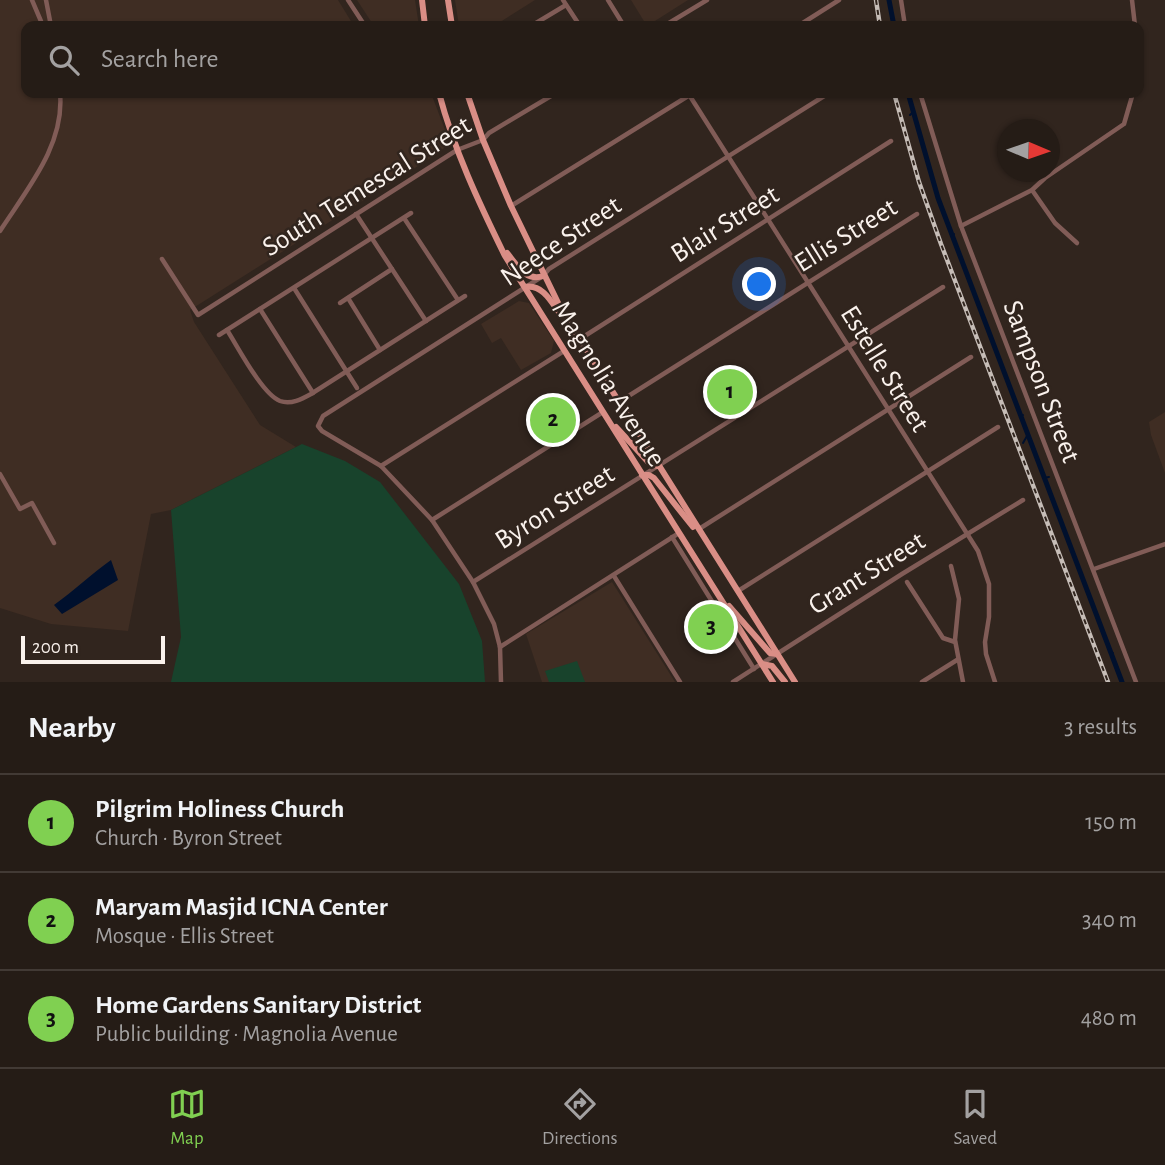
<!DOCTYPE html>
<meta charset="utf-8">
<style>
:root{--surface:#251c16;--page:#2d251f;--text:#f1f3f6;--muted:#a3a1a1;--line:#423a35;--accent:#80d051}
body{margin:0;font-family:"Alegreya Sans",sans-serif;background:var(--page);color:var(--text)}
.compass{position:absolute;left:997px;top:119px;width:63px;height:63px;border-radius:50%;background:var(--surface);box-shadow:0 2px 5px #0004;rotate:92deg}
.scale{position:absolute;left:21px;bottom:18px;width:144px;box-sizing:border-box;padding-left:7px;border:4px solid #faf2ed;border-top:0;font-size:19px;line-height:24px;white-space:nowrap;color:#faf2ed;-webkit-text-stroke:5px #31251e;paint-order:stroke}
.you{position:absolute;left:760px;top:285px;width:24px;height:24px;margin:-18px;border:5px solid #fff;border-radius:50%;background:#1a73e8;box-shadow:0 0 0 10px #1a73e833}
.badge{display:grid;place-items:center;width:46px;height:46px;border-radius:50%;background:var(--accent);color:#111;font-size:23px;font-weight:700}
.pin{position:absolute;translate:-50% -50%;border:4px solid #fff;box-shadow:0 2px 7px #0006}
.list{margin:0;padding:0;list-style:none}
h2{display:flex;justify-content:space-between;align-items:center;height:91px;margin:0;padding:0 28px;font-size:30px}
h2 small{font-size:23px;font-weight:400;color:var(--muted)}
.list li{display:grid;grid-template-columns:46px 1fr auto;gap:21px;align-items:center;box-sizing:border-box;height:98px;padding:0 28px;border-top:2px solid var(--line)}
.list b{display:block;font-size:26px;white-space:nowrap}
.list p{margin:0;font-size:23px;white-space:nowrap;color:var(--muted)}
.list em{font-size:23px;font-style:normal;color:var(--muted)}
.icon{flex:none;width:38px;height:38px;fill:none;stroke:currentColor;stroke-width:2;stroke-linecap:round;stroke-linejoin:round}
.map{position:relative;flex:none;width:1165px;height:682px;overflow:hidden}
.search{position:absolute;background:var(--surface);box-shadow:0 2px 5px #0004;left:21px;right:21px;top:21px;height:77px;display:flex;align-items:center;gap:18px;box-sizing:border-box;padding:0 24px;border-radius:14px;color:var(--muted);font-size:26px}
.sheet{height:385px;background:var(--surface)}
nav{display:flex;justify-content:space-around;align-items:center;box-sizing:border-box;height:98px;border-top:2px solid var(--line);background:var(--surface);font-size:19px;color:var(--muted)}
nav a{display:grid;justify-items:center;gap:4px}
nav .on{color:var(--accent)}
.map>svg:first-child{display:block}
</style>
<div class="map">
<svg width="1165" height="682" viewBox="0 0 1165 682">
<rect width="100%" height="100%" fill="#31251e"/>
<g fill="#3f2d23">
<path d="M 0,0 L 338,0 L 354,26 L 26,26 L 26,93 L 431,93 L 450,143 L 437,154 L 190,310 L 194,322 L 260,425 L 296,447 L 171,510 L 151,514 L 128,631 L 51,624 L 0,608 Z"/>
<path d="M 357,0 L 415,0 L 419,26 L 374,26 Z"/>
<path d="M 455,0 L 535,0 L 494,26 L 459,26 Z"/>
<path d="M 631,0 L 688,0 L 647,26 Z"/>
<path d="M 519,301 L 529,303 L 554,341 L 551,353 L 521,370 L 501,338 L 492,343 L 481,324 Z"/>
<path d="M 1165,412 L 1165,473 L 1151,435 L 1149,422 Z"/>
<path d="M 612,582 L 675,682 L 542,682 L 526,634 Z"/>
</g>
<g fill="#18432c">
<path d="M 302,444 L 345,461 L 380,482 L 459,584 L 482,641 L 485,682 L 171,682 L 181,637 L 171,510 Z"/>
<path d="M 577,661 L 585,682 L 549,682 L 545,671 Z"/>
</g>
<path fill="#00102d" d="M 111,560 L 118,580 L 62,614 L 54,605 C 74,591 91,574 111,560 Z"/>
<g fill="none" stroke-linecap="round" stroke-linejoin="round">
<g stroke="#00102d" stroke-width="2">
<path d="M 893,22 L 897,22"/>
<path d="M 893,25 L 897,24"/>
<path d="M 910,115 L 913,112"/>
<path d="M 952,235 L 954,234"/>
<path d="M 1020,417 L 1023,415"/>
<path d="M 1023,443 L 1027,436"/>
<path d="M 1043,478 L 1049,477"/>
<path d="M 1111,654 L 1113,653"/>
</g>
<g stroke="#00102d" stroke-width="5">
<path d="M 889,0 L 894,26"/>
<path d="M 908,93 L 938,198 L 1122,682"/>
</g>
<g stroke="#815c57" stroke-width="4.5">
<path d="M 32,0 L 43,26"/>
<path d="M 46,0 L 51,26"/>
<path d="M 348,0 L 365,26"/>
<path d="M 563,0 L 580,26"/>
<path d="M 608,0 L 624,26"/>
<path d="M 901,0 L 905,26"/>
<path d="M 1132,0 L 1135,26"/>
<path d="M 531,26 L 566,5"/>
<path d="M 664,26 L 707,0"/>
<path d="M 798,26 L 839,0"/>
<path d="M 688,93 L 978,551 L 989,584 L 989,617 L 985,642 L 986,654 L 995,682"/>
<path d="M 920,93 L 961,226 L 1136,682"/>
<path d="M 1032,190 L 1055,223 L 1077,243"/>
<path d="M 511,206 L 693,93"/>
<path d="M 356,214 L 426,321"/>
<path d="M 404,218 L 458,300"/>
<path d="M 961,226 L 1032,190 L 1045,178 L 1124,124 L 1133,93"/>
<path d="M 0,231 C 27,189 65,145 60,93"/>
<path d="M 162,259 L 198,315 L 457,150 L 483,140 L 489,133 L 556,93"/>
<path d="M 294,288 L 357,388"/>
<path d="M 348,298 L 380,350"/>
<path d="M 340,303 L 392,269"/>
<path d="M 260,309 L 313,393"/>
<path d="M 227,330 C 238,347 262,394 280,401 C 291,405 302,399 311,394 L 465,296"/>
<path d="M 219,335 L 411,213"/>
<path d="M 580,339 L 891,141"/>
<path d="M 619,402 L 917,214"/>
<path d="M 381,466 L 564,351"/>
<path d="M 0,474 L 20,509 L 32,503 L 54,543"/>
<path d="M 432,520 L 603,412"/>
<path d="M 699,529 L 971,357"/>
<path d="M 672,537 L 754,669"/>
<path d="M 951,566 L 959,599 L 955,640 L 963,682"/>
<path d="M 1094,569 L 1165,544"/>
<path d="M 614,576 L 680,682"/>
<path d="M 473,582 L 943,287"/>
<path d="M 907,582 L 943,638 L 955,642"/>
<path d="M 738,591 L 998,427"/>
<path d="M 500,647 L 679,533"/>
<path d="M 501,682 L 500,647 L 494,624 L 473,582 L 432,520 L 381,466 L 322,431 L 318,426 L 323,416 L 543,276 L 549,269 L 829,93"/>
<path d="M 733,682 L 902,574 L 1023,500"/>
<path d="M 922,682 L 957,660"/>
</g>
<g stroke="#da8e86" stroke-width="6">
<path d="M 422,0 L 425,26"/>
<path d="M 448,0 L 452,26"/>
<path d="M 439,93 C 454,150 479,203 505,256 L 773,682"/>
<path d="M 467,93 L 483,140 L 511,206 L 562,311 L 795,682"/>
<path d="M 507,253 C 517,265 526,282 543,276"/>
<path d="M 525,287 C 541,284 550,299 558,311"/>
<path d="M 616,427 L 650,464 L 658,466"/>
<path d="M 642,475 L 649,475 L 654,478 L 693,527"/>
<path d="M 729,606 L 770,653 L 777,654"/>
<path d="M 762,664 L 772,666 L 785,682"/>
</g>
<g stroke="#c6bdb7" stroke-width="4.5">
<g id="rail">
<path d="M 876,0 L 880,26"/>
<path d="M 894,93 L 919,182 L 941,244 L 1108,682"/>
</g>
</g>
<use href="#rail" stroke="#31251e" stroke-width="2" stroke-dasharray="5" stroke-linecap="butt"/>
</g>
<g text-anchor="middle" stroke-width="5" stroke-linejoin="round" paint-order="stroke">
<g font-size="28" fill="#faf2ed" stroke="#31251e">
<text transform="translate(366 185) rotate(-32)" y="10">South Temescal Street</text>
<text transform="translate(724 223) rotate(-32)" y="10">Blair Street</text>
<text transform="translate(845 234) rotate(-32)" y="10">Ellis Street</text>
<text transform="translate(560 240) rotate(-34)" y="10">Neece Street</text>
<text transform="translate(886 368) rotate(58)" y="10">Estelle Street</text>
<text transform="translate(1043 381) rotate(69)" y="10">Sampson Street</text>
<text transform="translate(610 383) rotate(58)" y="10">Magnolia Avenue</text>
<text transform="translate(554 506) rotate(-32)" y="10">Byron Street</text>
<text transform="translate(866 572) rotate(-32)" y="10">Grant Street</text>
</g>
</g>
</svg>
<svg class="compass" viewBox="-18 -18 36 36"><path d="M0-13l5 13h-10z" fill="#e53935"/><path d="M0 13l5-13h-10z" fill="#a3a1a1"/></svg>
<div class="scale">200 m</div>
<div class="you"></div>
<div class="pin badge" style="left:730px;top:392px">1</div>
<div class="pin badge" style="left:553px;top:420px">2</div>
<div class="pin badge" style="left:711px;top:627px">3</div>
<div class="search"><svg class="icon" aria-label="search" viewBox="0 0 24 24"><circle cx="10" cy="10" r="6"/><path d="M15 15l6 6"/></svg>Search here</div>
</div>
<section class="sheet">
<h2>Nearby<small>3 results</small></h2>
<ul class="list">
<li><span class="badge">1</span><div><b>Pilgrim Holiness Church</b><p>Church · Byron Street</p></div><em>150 m</em></li>
<li><span class="badge">2</span><div><b>Maryam Masjid ICNA Center</b><p>Mosque · Ellis Street</p></div><em>340 m</em></li>
<li><span class="badge">3</span><div><b>Home Gardens Sanitary District</b><p>Public building · Magnolia Avenue</p></div><em>480 m</em></li>
</ul>
</section>
<nav>
<a class="on"><svg class="icon" aria-label="map" viewBox="0 0 24 24"><path d="M3 6l6-2 6 2 6-2v14l-6 2-6-2-6 2zM9 4v14M15 6v14"/></svg>Map</a>
<a><svg class="icon" aria-label="directions" viewBox="0 0 24 24"><path d="M12 3l9 9-9 9-9-9zM9 14v-3h6M13 9l2 2-2 2"/></svg>Directions</a>
<a><svg class="icon" aria-label="saved" viewBox="0 0 24 24"><path d="M7 4h10v16l-5-4-5 4z"/></svg>Saved</a>
</nav>
